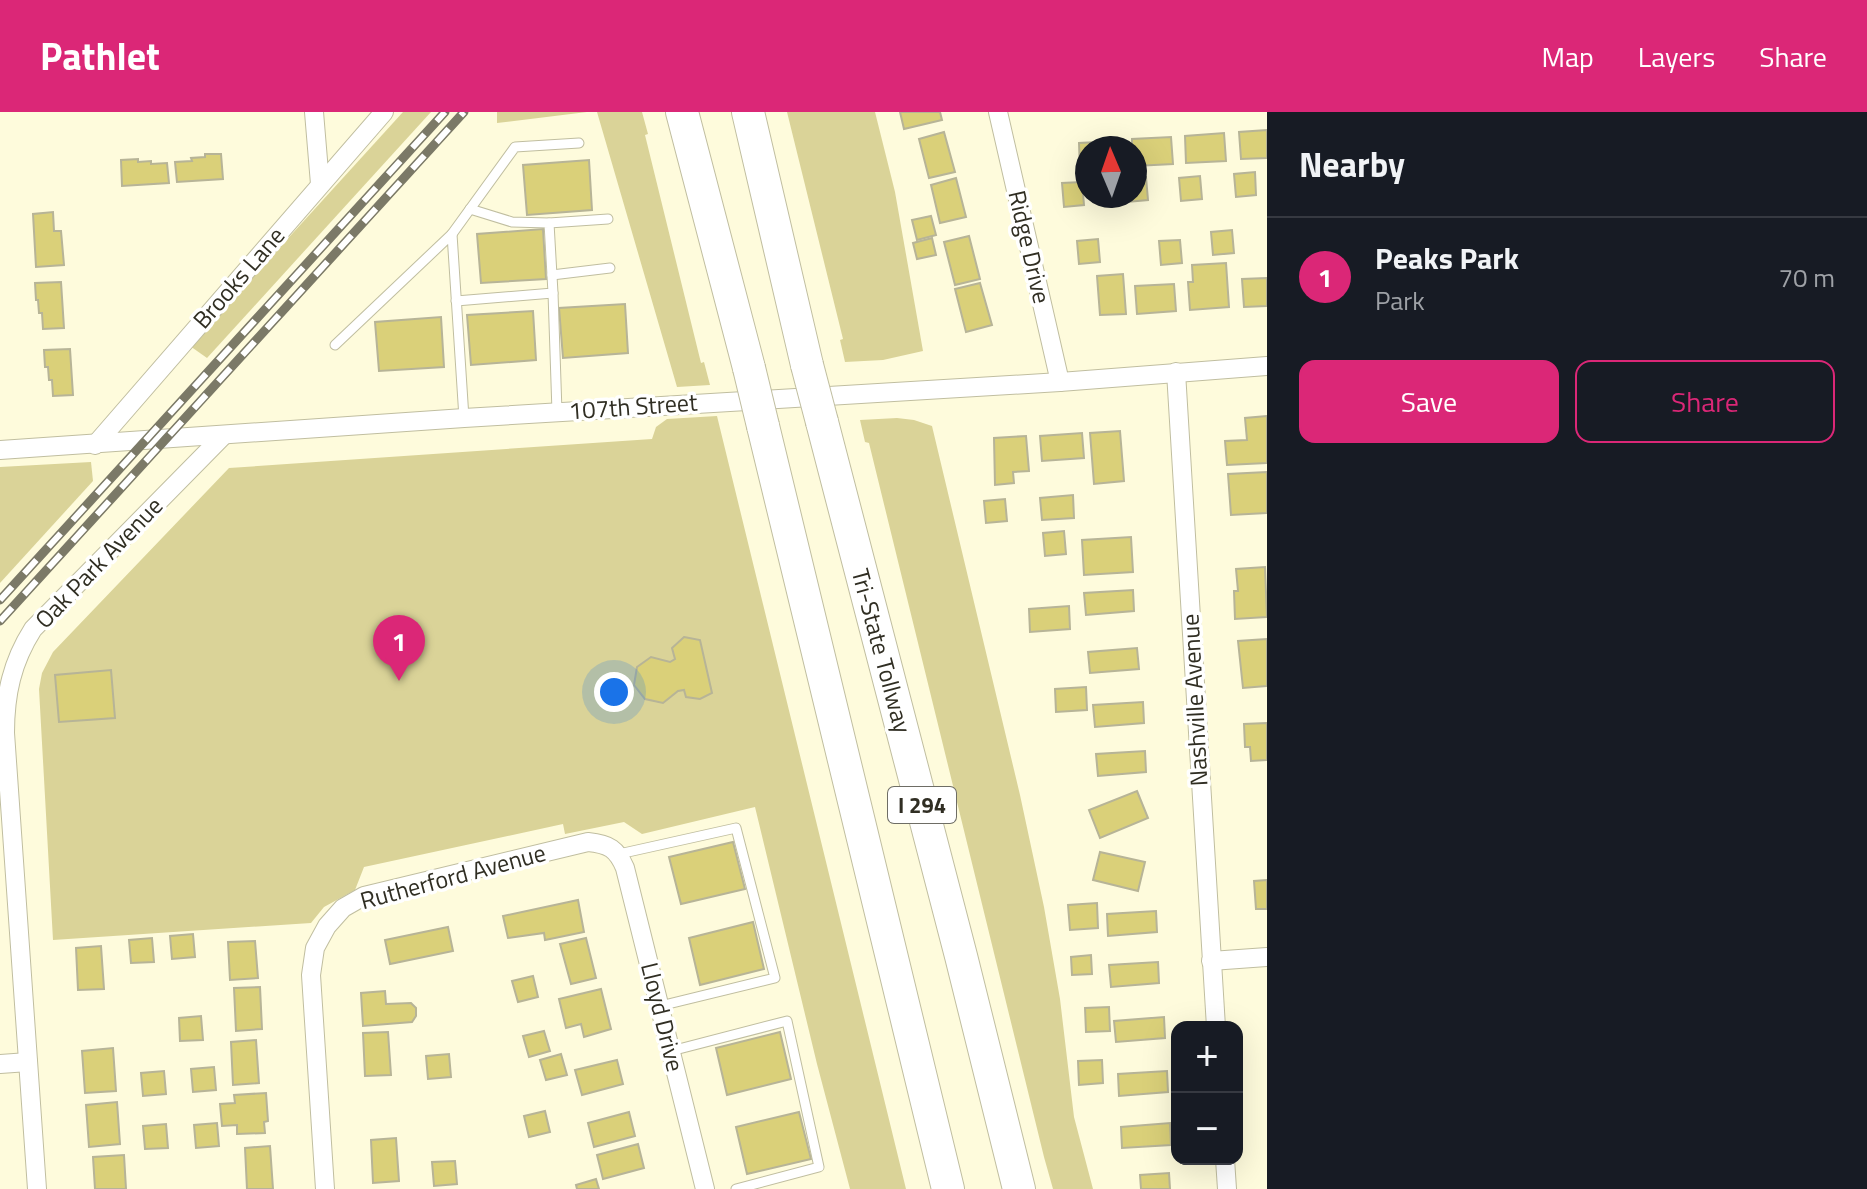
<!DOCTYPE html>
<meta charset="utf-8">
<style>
:root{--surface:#171b24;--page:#242831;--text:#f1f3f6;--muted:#9ea1a6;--line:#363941;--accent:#db2777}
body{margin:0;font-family:"Titillium Web",sans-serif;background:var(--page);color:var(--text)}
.controls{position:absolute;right:24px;bottom:24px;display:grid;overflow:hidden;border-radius:16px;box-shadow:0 8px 32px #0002}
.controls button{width:72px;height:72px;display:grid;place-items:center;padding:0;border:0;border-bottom:2px solid var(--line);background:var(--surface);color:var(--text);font:40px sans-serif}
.compass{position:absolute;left:1075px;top:24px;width:72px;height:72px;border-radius:50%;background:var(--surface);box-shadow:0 8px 32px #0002;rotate:358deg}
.you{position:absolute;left:614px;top:580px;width:28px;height:28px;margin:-20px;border:6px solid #fff;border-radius:50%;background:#1a73e8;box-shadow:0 0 0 12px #1a73e833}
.badge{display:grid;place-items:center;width:52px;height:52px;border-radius:50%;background:var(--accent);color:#fff;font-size:26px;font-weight:700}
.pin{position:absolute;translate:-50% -66px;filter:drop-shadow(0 2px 4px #0008)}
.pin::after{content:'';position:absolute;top:42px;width:28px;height:24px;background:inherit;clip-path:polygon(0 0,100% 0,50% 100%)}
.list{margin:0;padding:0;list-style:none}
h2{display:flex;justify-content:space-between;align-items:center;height:104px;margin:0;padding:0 32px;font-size:34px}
h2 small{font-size:26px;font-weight:400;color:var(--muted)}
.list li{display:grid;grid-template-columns:52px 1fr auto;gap:24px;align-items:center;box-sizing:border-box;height:120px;padding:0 32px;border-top:2px solid var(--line)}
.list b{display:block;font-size:30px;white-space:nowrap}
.list p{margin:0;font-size:26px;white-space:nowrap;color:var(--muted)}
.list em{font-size:26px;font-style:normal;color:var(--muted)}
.actions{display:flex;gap:16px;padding:24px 32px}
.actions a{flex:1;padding:18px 0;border:2px solid var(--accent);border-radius:16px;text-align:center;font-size:28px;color:var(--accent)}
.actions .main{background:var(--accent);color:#fff}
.map{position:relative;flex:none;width:1267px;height:1077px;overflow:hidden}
header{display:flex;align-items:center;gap:48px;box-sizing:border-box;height:112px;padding:0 40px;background:var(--accent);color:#fff}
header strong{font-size:38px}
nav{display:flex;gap:44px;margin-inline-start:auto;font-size:28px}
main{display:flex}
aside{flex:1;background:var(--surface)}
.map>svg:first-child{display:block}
</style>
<header>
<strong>Pathlet</strong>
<nav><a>Map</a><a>Layers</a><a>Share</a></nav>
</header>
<main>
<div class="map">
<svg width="1267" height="1077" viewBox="0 0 1267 1077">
<rect width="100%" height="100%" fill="#fefbdc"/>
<g fill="#dad398">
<path d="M 403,0 L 431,0 L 207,246 L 190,234 Z"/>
<path d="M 497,0 L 587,0 L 497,11 Z"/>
<path d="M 597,0 L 642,0 L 648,22 L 645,23 L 701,251 L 704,250 L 710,273 L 677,275 Z"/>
<path d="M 787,0 L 875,0 L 895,80 L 923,239 L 883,248 L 845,250 L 840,228 L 843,227 Z"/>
<path d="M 717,304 L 906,1077 L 850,1077 L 817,952 L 755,695 L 642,722 L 624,710 L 565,722 L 563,712 L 364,755 L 355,778 L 324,795 L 311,811 L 53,828 L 39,577 L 42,561 L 53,540 L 229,356 L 652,327 L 656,315 L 667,307 Z"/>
<path d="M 897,306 L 914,308 L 932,314 L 1020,683 L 1044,795 L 1060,887 L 1074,1005 L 1093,1077 L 1053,1077 L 1044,1045 L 869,331 L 865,330 L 860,308 Z"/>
<path d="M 91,350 L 93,369 L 0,471 L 0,355 Z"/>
</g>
<g fill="#dad079" stroke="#b7b497" stroke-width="2">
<path d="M 900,0 L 940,0 L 942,8 L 904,17 Z"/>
<path d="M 1267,18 L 1267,46 L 1241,47 L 1239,20 Z"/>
<path d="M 944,20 L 955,60 L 929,66 L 919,27 Z"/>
<path d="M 1224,21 L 1226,49 L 1186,51 L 1185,24 Z"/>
<path d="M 1171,25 L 1173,52 L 1135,54 L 1135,36 L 1132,36 L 1132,27 Z"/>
<path d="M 1118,29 L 1119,36 L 1087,36 L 1087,58 L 1080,59 L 1079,31 Z"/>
<path d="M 205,42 L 221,42 L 223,67 L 177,70 L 175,50 L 192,49 L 191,46 L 205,45 Z"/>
<path d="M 138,47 L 138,50 L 151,49 L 151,52 L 167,51 L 169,71 L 122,74 L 121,48 Z"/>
<path d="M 589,48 L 592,98 L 527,103 L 523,53 Z"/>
<path d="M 1255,60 L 1256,83 L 1236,85 L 1234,62 Z"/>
<path d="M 1200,64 L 1202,87 L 1181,89 L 1179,66 Z"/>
<path d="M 1146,65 L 1148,88 L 1127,90 L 1127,84 L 1135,84 L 1135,66 Z"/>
<path d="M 956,66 L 966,105 L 940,111 L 931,73 Z"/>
<path d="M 1082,70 L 1084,93 L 1064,95 L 1062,71 Z"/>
<path d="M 53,100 L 54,119 L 61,119 L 64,153 L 36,155 L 33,102 Z"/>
<path d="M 931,104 L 936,123 L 917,128 L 912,108 Z"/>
<path d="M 543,117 L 546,167 L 481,171 L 477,122 Z"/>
<path d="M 1232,118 L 1234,141 L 1213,143 L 1211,120 Z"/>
<path d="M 969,124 L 980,167 L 955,173 L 944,130 Z"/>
<path d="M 932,126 L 936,143 L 917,147 L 913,131 Z"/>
<path d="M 1098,127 L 1100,150 L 1079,152 L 1077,129 Z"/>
<path d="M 1180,128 L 1182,151 L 1161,153 L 1159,129 Z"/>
<path d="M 1226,151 L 1229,195 L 1190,198 L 1188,170 L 1193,170 L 1192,153 Z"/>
<path d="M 1123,162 L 1126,202 L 1100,203 L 1097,164 Z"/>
<path d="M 1267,166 L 1267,194 L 1244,195 L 1242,167 Z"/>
<path d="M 61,170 L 64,216 L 43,217 L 42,201 L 39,201 L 38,188 L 36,188 L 35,171 Z"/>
<path d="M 980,171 L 992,213 L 966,220 L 955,177 Z"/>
<path d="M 1174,172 L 1176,199 L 1137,202 L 1135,174 Z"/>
<path d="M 625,192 L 628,241 L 563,246 L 559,196 Z"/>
<path d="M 533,199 L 536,248 L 471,253 L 467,203 Z"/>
<path d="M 441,205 L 444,255 L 379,259 L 375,210 Z"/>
<path d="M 70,237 L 73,283 L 53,284 L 52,268 L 49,268 L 48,255 L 45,255 L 44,238 Z"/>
<path d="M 1267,304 L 1267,351 L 1227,353 L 1225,329 L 1247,328 L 1245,306 Z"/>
<path d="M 1120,319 L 1124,369 L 1094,372 L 1090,321 Z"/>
<path d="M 1082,321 L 1084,346 L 1042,349 L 1040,324 Z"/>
<path d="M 1026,324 L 1029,359 L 1013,360 L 1014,371 L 995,373 L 994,326 Z"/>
<path d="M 1267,360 L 1267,401 L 1231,403 L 1228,362 Z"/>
<path d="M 1073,383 L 1074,406 L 1042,408 L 1040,386 Z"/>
<path d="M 1005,387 L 1007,409 L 986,411 L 984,389 Z"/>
<path d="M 1064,419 L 1066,442 L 1045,444 L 1043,421 Z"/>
<path d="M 1131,425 L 1133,460 L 1084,463 L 1082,428 Z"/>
<path d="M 1265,455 L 1267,505 L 1235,507 L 1234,479 L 1238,479 L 1236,457 Z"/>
<path d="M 1133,478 L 1134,499 L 1086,503 L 1084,481 Z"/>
<path d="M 1069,494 L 1070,517 L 1030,520 L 1029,497 Z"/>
<path d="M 684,525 L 700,528 L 712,581 L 700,587 L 686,585 L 684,578 L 678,579 L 663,591 L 645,587 L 634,573 L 637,555 L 651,545 L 670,550 L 675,547 L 672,536 Z"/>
<path d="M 1267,527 L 1267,574 L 1243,576 L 1238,529 Z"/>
<path d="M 1137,536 L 1139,557 L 1090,561 L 1088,540 Z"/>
<path d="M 111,558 L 115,606 L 59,610 L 55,563 Z"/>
<path d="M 1086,575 L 1087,598 L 1056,600 L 1055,577 Z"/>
<path d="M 1143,590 L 1144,611 L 1095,615 L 1093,593 Z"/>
<path d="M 1267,611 L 1267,648 L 1251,649 L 1250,635 L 1245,635 L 1244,612 Z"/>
<path d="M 1145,639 L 1146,660 L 1098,664 L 1096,642 Z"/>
<path d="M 1137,679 L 1148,706 L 1100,726 L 1089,698 Z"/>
<path d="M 733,730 L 745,777 L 681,792 L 669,745 Z"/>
<path d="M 1100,740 L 1145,750 L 1138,779 L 1093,768 Z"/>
<path d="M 1267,768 L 1267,797 L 1256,797 L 1254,769 Z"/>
<path d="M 578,788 L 584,820 L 545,828 L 544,821 L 508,826 L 503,804 Z"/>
<path d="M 1097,791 L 1098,816 L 1070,818 L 1068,793 Z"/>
<path d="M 1156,799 L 1157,820 L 1108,824 L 1107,802 Z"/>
<path d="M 753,810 L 764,857 L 700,873 L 689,826 Z"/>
<path d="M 448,815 L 453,839 L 390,852 L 385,828 Z"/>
<path d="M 193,822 L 195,845 L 172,847 L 170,824 Z"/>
<path d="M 152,826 L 154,850 L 131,851 L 129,828 Z"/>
<path d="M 586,826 L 596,866 L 571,872 L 560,832 Z"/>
<path d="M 255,829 L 258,866 L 230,868 L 228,830 Z"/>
<path d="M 101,834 L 104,877 L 78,878 L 76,836 Z"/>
<path d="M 1091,843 L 1092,862 L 1072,863 L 1071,845 Z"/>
<path d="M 1158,850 L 1159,871 L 1111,875 L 1109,853 Z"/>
<path d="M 533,864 L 538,885 L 518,890 L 512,869 Z"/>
<path d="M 260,875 L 262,917 L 236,919 L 234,876 Z"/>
<path d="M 601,877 L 611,917 L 584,925 L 581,912 L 566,916 L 559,887 Z"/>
<path d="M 385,879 L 386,892 L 411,891 L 416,896 L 416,904 L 412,910 L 363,914 L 361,881 Z"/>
<path d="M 1109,895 L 1110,919 L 1086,920 L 1085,896 Z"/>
<path d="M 201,904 L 203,928 L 180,929 L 179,906 Z"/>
<path d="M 1164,905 L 1165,926 L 1116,930 L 1114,909 Z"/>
<path d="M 544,919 L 550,939 L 529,945 L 523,924 Z"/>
<path d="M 388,920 L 391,963 L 365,964 L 363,921 Z"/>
<path d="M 780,920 L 791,967 L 727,983 L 716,936 Z"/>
<path d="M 256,928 L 259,971 L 233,973 L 231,930 Z"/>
<path d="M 113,936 L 116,979 L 85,981 L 82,939 Z"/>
<path d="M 449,942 L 451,965 L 428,967 L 426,944 Z"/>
<path d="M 561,942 L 567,963 L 546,968 L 540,948 Z"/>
<path d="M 617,948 L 623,972 L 582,983 L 575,958 Z"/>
<path d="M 1102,948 L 1103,971 L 1079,973 L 1078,949 Z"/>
<path d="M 214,955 L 216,978 L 193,980 L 191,957 Z"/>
<path d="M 164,959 L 166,982 L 143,984 L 141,961 Z"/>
<path d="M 1167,959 L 1168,980 L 1119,984 L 1118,962 Z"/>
<path d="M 266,981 L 268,1009 L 264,1010 L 265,1021 L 237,1022 L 237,1013 L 222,1014 L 220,992 L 235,991 L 234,983 Z"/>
<path d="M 117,990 L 120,1032 L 89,1035 L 86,993 Z"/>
<path d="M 545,999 L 550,1020 L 529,1025 L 524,1004 Z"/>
<path d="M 629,1000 L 635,1024 L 594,1035 L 588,1011 Z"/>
<path d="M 799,1000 L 811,1047 L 747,1062 L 736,1015 Z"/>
<path d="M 217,1011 L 219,1034 L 196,1036 L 194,1013 Z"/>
<path d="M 1170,1011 L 1171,1033 L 1122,1036 L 1121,1015 Z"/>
<path d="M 166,1012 L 168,1036 L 145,1037 L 143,1014 Z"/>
<path d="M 396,1026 L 399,1069 L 373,1071 L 371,1028 Z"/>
<path d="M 638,1032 L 644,1056 L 603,1067 L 597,1043 Z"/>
<path d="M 270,1034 L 273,1077 L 247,1077 L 245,1036 Z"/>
<path d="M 124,1043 L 126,1077 L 95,1077 L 93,1045 Z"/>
<path d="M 455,1049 L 457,1072 L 434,1074 L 432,1050 Z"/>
<path d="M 1169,1061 L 1170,1077 L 1141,1077 L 1140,1063 Z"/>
<path d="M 596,1067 L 599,1077 L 577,1077 L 576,1073 Z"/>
</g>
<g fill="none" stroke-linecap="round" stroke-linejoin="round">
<g stroke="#c0bea0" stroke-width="11">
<g id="service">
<path d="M 549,111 L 608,107"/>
<path d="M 452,122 L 515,35 L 579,31"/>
<path d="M 552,163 L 610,156"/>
<path d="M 553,181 L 557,300"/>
<path d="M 456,189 L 553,181 L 549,111 L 512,110 L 470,97"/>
<path d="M 335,233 L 452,122 L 464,306"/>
<path d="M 619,742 L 736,716 L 775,866 L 660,894"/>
<path d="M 671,939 L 787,909 L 819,1055 L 736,1077"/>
</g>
</g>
<g stroke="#c0bea0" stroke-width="20">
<g id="minor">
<path d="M 314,0 L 320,72"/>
<path d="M 998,0 L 1060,270"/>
<path d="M 1176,260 L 1216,915"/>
<path d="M 95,333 L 384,0"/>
<path d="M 0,338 L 464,306 L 1060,270 L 1267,254"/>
<path d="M 1211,849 L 1267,845"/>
<path d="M 0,952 L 28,950"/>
<path d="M 1225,1047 L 1227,1077"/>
<path d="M 37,1077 L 5,621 C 5,582 12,550 33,517 L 224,323"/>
<path d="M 325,1077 L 311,863 L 315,836 L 327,814 L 343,796 L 364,784 L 588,730 C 609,732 617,737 625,756 L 705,1077"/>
</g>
</g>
<g stroke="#c0bea0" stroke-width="34">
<g id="motorway">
<path d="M 682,0 L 749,256"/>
<path d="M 748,0 L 807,253"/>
<path d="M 822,310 L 961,844 L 1019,1077"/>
<path d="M 763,314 L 948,1077"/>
</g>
</g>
<use href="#service" stroke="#fff" stroke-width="9"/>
<use href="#minor" stroke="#fff" stroke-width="18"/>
<use href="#motorway" stroke="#fff" stroke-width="32"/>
<g stroke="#7b7967" stroke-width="9">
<g id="rail">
<path d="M 0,488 L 445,0"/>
<path d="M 0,509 L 464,0"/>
</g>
</g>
<use href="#rail" stroke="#fff" stroke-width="6" stroke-dasharray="18" stroke-linecap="butt"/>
<g stroke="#c0bea0" stroke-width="34" stroke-linecap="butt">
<g id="motorway-bridge">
<path d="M 807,253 L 822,310"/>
<path d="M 749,256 L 763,314"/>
</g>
</g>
<use href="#motorway-bridge" stroke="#fff" stroke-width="32"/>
</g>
<g text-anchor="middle" stroke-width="7" stroke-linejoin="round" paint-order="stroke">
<rect fill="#fff" stroke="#6e6d65" stroke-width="2" x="888" y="675" width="68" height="36" rx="6"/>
<g font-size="22" font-weight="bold" fill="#302e23">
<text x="922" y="701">I 294</text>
</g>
<g font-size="24" fill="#302e23" stroke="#fff">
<text transform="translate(1029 135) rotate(77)" y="8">Ridge Drive</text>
<text transform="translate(239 166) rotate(-49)" y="8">Brooks Lane</text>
<text transform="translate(633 295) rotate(-4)" y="8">107th Street</text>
<text transform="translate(99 451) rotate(-46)" y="8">Oak Park Avenue</text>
<text transform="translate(881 539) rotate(75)" y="8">Tri-State Tollway</text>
<text transform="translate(1195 588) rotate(-93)" y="8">Nashville Avenue</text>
<text transform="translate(453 765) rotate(-15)" y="8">Rutherford Avenue</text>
<text transform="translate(662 905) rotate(76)" y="8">Lloyd Drive</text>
</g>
</g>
</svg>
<div class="controls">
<button>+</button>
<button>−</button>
</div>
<svg class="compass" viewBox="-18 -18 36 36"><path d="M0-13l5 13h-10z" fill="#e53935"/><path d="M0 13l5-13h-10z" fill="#9ea1a6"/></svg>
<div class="you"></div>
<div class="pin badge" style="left:399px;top:569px">1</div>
</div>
<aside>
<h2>Nearby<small></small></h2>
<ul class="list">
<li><span class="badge">1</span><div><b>Peaks Park</b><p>Park</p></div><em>70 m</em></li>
</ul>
<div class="actions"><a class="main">Save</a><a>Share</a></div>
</aside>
</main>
